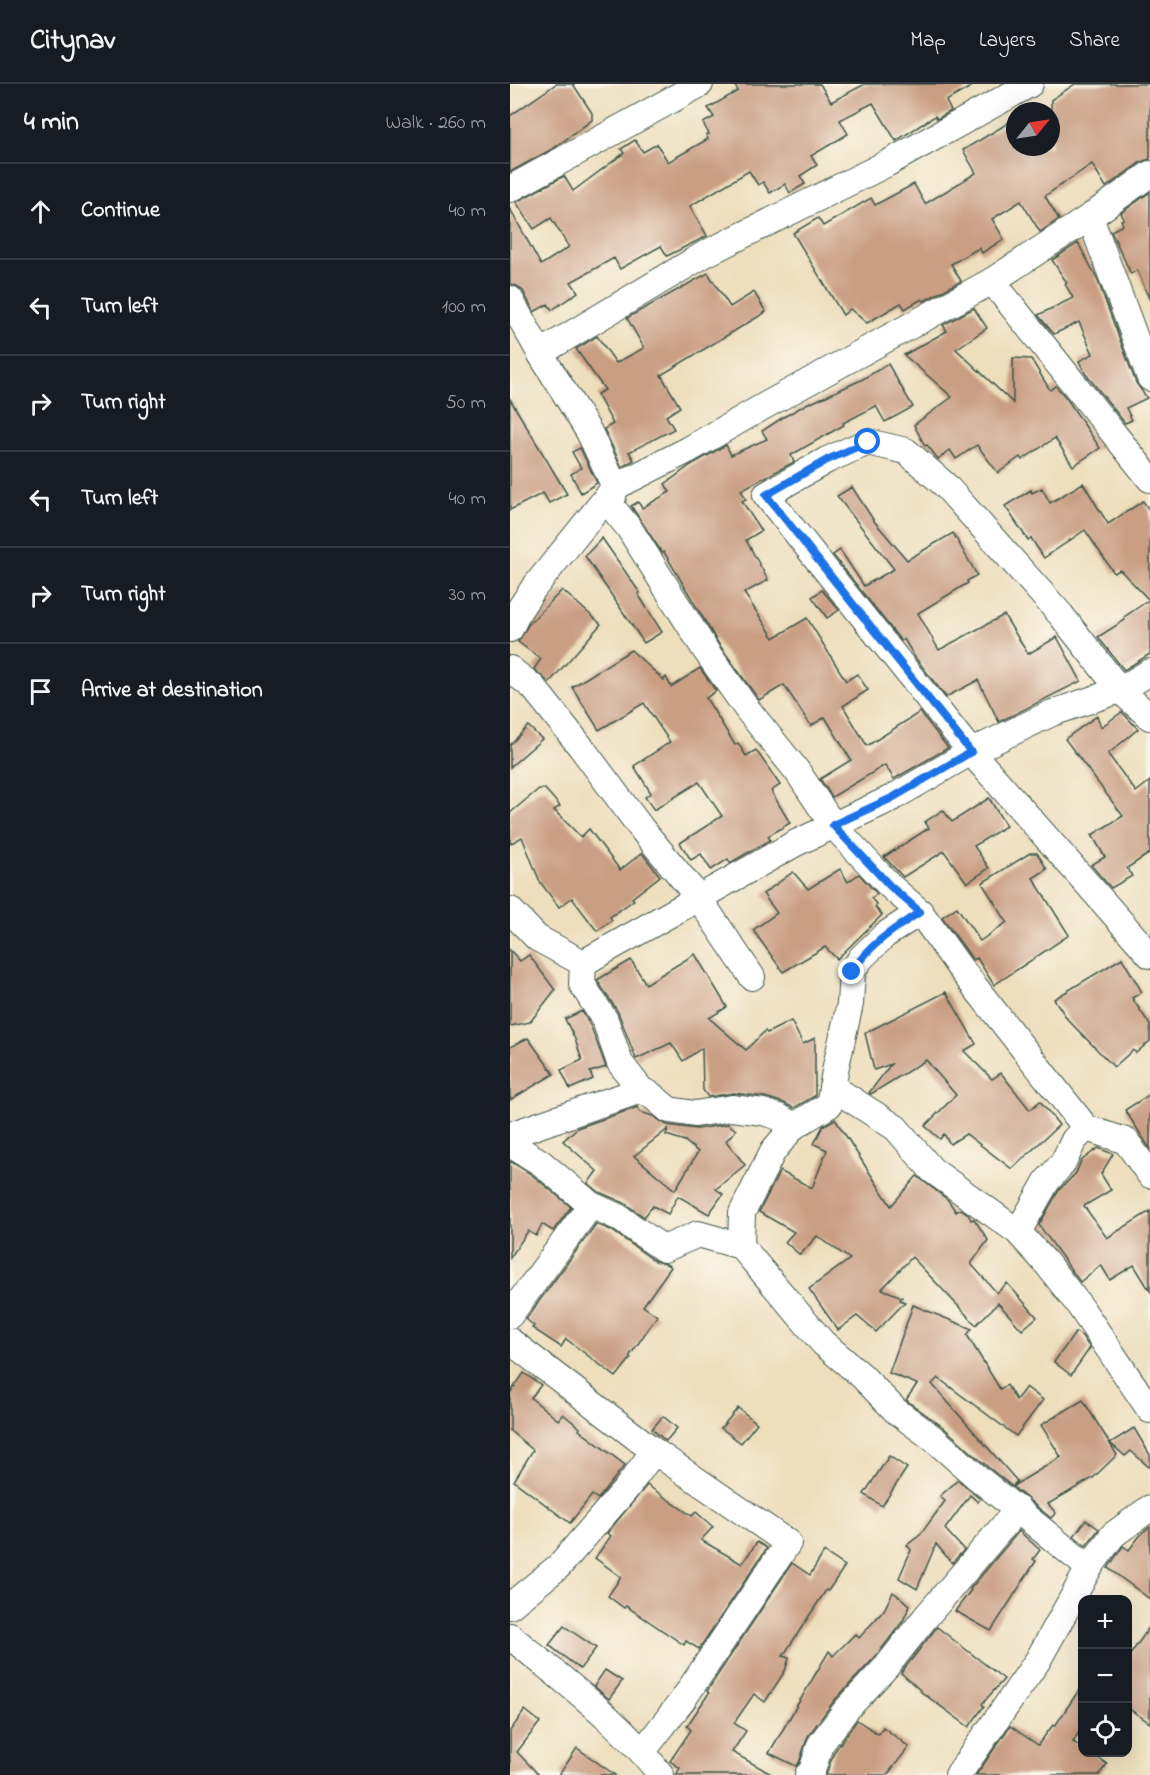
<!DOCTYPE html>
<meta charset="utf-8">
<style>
:root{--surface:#171b24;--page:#242831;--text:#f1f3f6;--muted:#9ea1a6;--line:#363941}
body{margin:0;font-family:"Indie Flower",sans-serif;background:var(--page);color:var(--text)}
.controls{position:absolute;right:18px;bottom:18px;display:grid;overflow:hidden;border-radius:12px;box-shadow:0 6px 24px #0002}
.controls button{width:54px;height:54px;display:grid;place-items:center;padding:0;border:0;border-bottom:2px solid var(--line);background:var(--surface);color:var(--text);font:30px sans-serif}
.compass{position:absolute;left:496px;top:18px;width:54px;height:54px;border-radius:50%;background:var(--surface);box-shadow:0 6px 24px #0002;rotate:60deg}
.stop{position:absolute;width:18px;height:18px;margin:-14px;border:4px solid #1a73e8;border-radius:50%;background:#fff}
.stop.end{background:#1a73e8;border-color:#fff;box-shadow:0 2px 6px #0008}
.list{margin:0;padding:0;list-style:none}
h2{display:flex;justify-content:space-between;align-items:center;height:78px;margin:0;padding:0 24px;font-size:26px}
h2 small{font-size:20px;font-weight:400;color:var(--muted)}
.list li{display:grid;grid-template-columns:39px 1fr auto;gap:18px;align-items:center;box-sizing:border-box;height:96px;padding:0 24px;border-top:2px solid var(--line)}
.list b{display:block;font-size:22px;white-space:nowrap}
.list em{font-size:20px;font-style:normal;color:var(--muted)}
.icon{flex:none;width:33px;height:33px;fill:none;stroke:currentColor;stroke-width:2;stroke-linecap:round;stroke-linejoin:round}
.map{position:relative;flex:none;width:640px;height:1691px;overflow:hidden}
header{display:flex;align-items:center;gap:36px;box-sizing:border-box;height:84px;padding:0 30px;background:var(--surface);border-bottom:2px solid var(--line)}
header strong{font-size:28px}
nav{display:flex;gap:33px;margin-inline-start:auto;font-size:21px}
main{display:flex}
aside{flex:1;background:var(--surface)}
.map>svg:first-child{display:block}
</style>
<header>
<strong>Citynav</strong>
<nav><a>Map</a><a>Layers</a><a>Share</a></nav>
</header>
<main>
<aside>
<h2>4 min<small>Walk · 260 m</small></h2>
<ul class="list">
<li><svg class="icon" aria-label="ahead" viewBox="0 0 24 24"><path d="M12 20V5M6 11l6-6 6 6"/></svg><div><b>Continue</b></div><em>40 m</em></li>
<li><svg class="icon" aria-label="left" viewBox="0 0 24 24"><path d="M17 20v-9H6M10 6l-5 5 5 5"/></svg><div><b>Turn left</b></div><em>100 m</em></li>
<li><svg class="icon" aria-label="right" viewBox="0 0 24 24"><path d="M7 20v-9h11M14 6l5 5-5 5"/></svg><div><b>Turn right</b></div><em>50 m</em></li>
<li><svg class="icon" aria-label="left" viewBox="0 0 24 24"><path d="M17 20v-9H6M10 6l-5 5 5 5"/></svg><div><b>Turn left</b></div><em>40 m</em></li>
<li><svg class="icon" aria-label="right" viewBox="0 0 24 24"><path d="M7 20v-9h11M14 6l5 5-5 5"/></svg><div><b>Turn right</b></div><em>30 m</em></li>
<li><svg class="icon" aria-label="arrive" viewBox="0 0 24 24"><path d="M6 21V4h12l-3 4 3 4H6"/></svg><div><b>Arrive at destination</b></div></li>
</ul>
</aside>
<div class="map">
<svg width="640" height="1691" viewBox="0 0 640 1691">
<rect width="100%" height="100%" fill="#fbf7ec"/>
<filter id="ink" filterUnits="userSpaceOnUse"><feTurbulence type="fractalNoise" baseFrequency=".0167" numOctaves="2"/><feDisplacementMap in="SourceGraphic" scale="12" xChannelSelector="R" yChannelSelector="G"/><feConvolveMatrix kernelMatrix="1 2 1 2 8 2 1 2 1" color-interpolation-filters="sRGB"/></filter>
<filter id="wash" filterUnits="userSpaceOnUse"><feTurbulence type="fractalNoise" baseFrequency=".008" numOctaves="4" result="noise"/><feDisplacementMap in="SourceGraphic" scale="24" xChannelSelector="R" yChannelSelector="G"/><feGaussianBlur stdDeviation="1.35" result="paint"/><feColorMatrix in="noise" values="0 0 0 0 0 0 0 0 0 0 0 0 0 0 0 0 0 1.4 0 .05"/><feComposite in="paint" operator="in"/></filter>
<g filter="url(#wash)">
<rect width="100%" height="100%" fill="#eddebc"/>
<g id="blocks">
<g fill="#c99e83" fill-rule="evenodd">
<path d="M 46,0 L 63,0 L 82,29 L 82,36 L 44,64 L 0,88 L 0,32 Z"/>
<path d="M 224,0 L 310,0 L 321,18 L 355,0 L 466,0 L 436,17 L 441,27 L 427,35 L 425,32 L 386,57 L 363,19 L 330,36 L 338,50 L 301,72 L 307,81 L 290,92 L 295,100 L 280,109 L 275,100 L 260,109 L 253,98 L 248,101 L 239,87 L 180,122 L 197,152 L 157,172 L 151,162 L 110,185 L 104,174 L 61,198 L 68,208 L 42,226 L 38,220 L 24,228 L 13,207 L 7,202 L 0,200 L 0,125 L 31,181 L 59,163 L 41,134 L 24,145 L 6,118 L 54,92 L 63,107 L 114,69 L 111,65 L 125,56 L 133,68 L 147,60 L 158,78 L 198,55 L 196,51 L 199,50 L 193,39 L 204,33 L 198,24 L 228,7 Z"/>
<path d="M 565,0 L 640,0 L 640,75 L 631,78 L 596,103 L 582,80 L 535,112 L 549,135 L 530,148 L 511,117 L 482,135 L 494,155 L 472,169 L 469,164 L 441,180 L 451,197 L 414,217 L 412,215 L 395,225 L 391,219 L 357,239 L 340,225 L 333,231 L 283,149 L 308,134 L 313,142 L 361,114 L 365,121 L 404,100 L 415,120 L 466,89 L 453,66 L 505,35 L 505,63 L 541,63 L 541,16 Z"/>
<path d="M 640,108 L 640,217 L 627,186 L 621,190 L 601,147 L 613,141 L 611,136 L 614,135 L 611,129 Z"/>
<path d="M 568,159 L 586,192 L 626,299 L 637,314 L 616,324 L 622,336 L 615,339 L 575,289 L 569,277 L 583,270 L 569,238 L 544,250 L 528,231 L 563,214 L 555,200 L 557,199 L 542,176 Z"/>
<path d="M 198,189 L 220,223 L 244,208 L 256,228 L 151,291 L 170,323 L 156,332 L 164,345 L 119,368 L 124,376 L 112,383 L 94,345 L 103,340 L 87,310 L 95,306 L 66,265 L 87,252 L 106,279 L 134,264 L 117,234 Z"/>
<path d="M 464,224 L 477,244 L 446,265 L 503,319 L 503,274 L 521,275 L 540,306 L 546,302 L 557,315 L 590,364 L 563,382 L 545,354 L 512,376 L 510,373 L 488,389 L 467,361 L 446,375 L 440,366 L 428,375 L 417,361 L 415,362 L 404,341 L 442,313 L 394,271 L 437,247 L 433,241 Z"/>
<path d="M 378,280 L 403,323 L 375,338 L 366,322 L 333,339 L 334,341 L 281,371 L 284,378 L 231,406 L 236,415 L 232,417 L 251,447 L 236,456 L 258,496 L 234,509 L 264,554 L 297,534 L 336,597 L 347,590 L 358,606 L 333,622 L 357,662 L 410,628 L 438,664 L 384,695 L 375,681 L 322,713 L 310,695 L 341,676 L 315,633 L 301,642 L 274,601 L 249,616 L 208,559 L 154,468 L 152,469 L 121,422 L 128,418 L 132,424 L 160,408 L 155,400 L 181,381 L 216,361 L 221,371 L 257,355 L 252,347 L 272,334 L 300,318 L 301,319 L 351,296 Z"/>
<path d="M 0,315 L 57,410 L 39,419 L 33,409 L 0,426 Z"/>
<path d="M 70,364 L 87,399 L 71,409 L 61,390 L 71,384 L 62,368 Z"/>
<path d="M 573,399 L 598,440 L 633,417 L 640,427 L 640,570 L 614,586 L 588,553 L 615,536 L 614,533 L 639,516 L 610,486 L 604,489 L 575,446 L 534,474 L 521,454 L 518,456 L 495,422 L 521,406 L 522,409 L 532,404 L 540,419 Z"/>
<path d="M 342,403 L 364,437 L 397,476 L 443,449 L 467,491 L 457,497 L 458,499 L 408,529 L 429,566 L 494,531 L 518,570 L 547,553 L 571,597 L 489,638 L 468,596 L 436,613 L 404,572 L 394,555 L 391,557 L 323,471 L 330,466 L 354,502 L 384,485 L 327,412 Z"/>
<path d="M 92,454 L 130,509 L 128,510 L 152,548 L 134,559 L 75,472 Z"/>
<path d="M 52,506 L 91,540 L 39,599 L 24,585 L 31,575 L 8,558 L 18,541 Z"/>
<path d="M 312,506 L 329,526 L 317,534 L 302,513 Z"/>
<path d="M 121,566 L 154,596 L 156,593 L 161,603 L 190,584 L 206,607 L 196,614 L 225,661 L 228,659 L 236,672 L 246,666 L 270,701 L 261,707 L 280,739 L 258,752 L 260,756 L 220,779 L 218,775 L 201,786 L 191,770 L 181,776 L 170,759 L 212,732 L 189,698 L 144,726 L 135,713 L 141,709 L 124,682 L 160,658 L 134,619 L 89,646 L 62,603 Z"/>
<path d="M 612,628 L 628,645 L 598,670 L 626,708 L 640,697 L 640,769 L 617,784 L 622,792 L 601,804 L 581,781 L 595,773 L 582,751 L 613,732 L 555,655 L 587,632 L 591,643 Z"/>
<path d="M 18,642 L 32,655 L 0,683 L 0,661 Z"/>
<path d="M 29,705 L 35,705 L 50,722 L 44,726 L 71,753 L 79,745 L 110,786 L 132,769 L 150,792 L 122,814 L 124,816 L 100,833 L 102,836 L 87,847 L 62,814 L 49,823 L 30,798 L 12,753 L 0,760 L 0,729 Z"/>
<path d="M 479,714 L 496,742 L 464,762 L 479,784 L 457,799 L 434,767 L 393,793 L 374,773 L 419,744 L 415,738 L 433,726 L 442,738 Z"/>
<path d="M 520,769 L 527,769 L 537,785 L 523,794 L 559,851 L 484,901 L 467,874 L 463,876 L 432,833 L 447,823 L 470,857 L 497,838 L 472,799 Z"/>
<path d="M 330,785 L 338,798 L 349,790 L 367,810 L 361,814 L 367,821 L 365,823 L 372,831 L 327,875 L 315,863 L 273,888 L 243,846 L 267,829 L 253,810 L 283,788 L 298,805 Z"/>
<path d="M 0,866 L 10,877 L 19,871 L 45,906 L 20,938 L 0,942 Z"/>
<path d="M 185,870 L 217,923 L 199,934 L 236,966 L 255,947 L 257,949 L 281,937 L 293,960 L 305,954 L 305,1012 L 284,1024 L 274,1019 L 255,1013 L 224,1009 L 198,1013 L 193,1006 L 192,964 L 173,977 L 161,959 L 126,975 L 108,928 L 87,896 L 121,876 L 136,900 Z"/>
<path d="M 612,874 L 632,908 L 622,914 L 640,941 L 640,957 L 626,969 L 623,966 L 604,983 L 558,936 L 544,915 Z"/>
<path d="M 436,908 L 466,960 L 454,967 L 482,995 L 491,989 L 520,1026 L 530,1017 L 549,1041 L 502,1085 L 456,1050 L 440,1060 L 434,1050 L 430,1055 L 415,1042 L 446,1011 L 416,976 L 361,1010 L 359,1009 L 381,980 L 364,986 L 355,949 Z"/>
<path d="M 72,927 L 81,943 L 96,983 L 80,988 L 83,995 L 60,1005 L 51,986 L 72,976 L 65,955 L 55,935 Z"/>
<path d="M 18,954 L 44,990 L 0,1016 L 0,963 Z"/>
<path d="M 640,1010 L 640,1065 L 615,1026 Z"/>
<path d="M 128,1023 L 130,1028 L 143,1032 L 157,1041 L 187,1045 L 218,1040 L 226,1046 L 216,1057 L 235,1081 L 206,1105 L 213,1110 L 199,1130 L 168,1112 L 158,1130 L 143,1122 L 134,1133 L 114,1119 L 89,1108 L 78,1099 L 87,1087 L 53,1057 L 67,1044 ZM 158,1045 L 156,1051 L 175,1057 L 188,1068 L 165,1106 L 124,1072 Z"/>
<path d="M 325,1035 L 381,1122 L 407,1092 L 438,1116 L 446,1128 L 451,1125 L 458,1130 L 461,1136 L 464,1135 L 478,1156 L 461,1180 L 487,1209 L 497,1199 L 527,1233 L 512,1246 L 488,1219 L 466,1241 L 402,1173 L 372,1205 L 392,1213 L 390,1216 L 395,1218 L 366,1248 L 347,1232 L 328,1246 L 299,1205 L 340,1175 L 307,1152 L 290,1171 L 275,1158 L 284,1148 L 249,1128 L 270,1087 L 302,1104 L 317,1066 L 304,1060 L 313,1042 Z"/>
<path d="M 588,1064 L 603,1070 L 591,1090 L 601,1106 L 574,1122 L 597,1154 L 640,1127 L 640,1207 L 624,1181 L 600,1196 L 591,1181 L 570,1198 L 529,1141 L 549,1106 L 566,1089 L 571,1077 Z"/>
<path d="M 0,1077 L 21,1090 L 61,1123 L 43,1147 L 32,1140 L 26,1152 L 18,1147 L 0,1174 Z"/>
<path d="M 86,1140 L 101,1146 L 145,1177 L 156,1180 L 161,1183 L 133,1222 L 147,1232 L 119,1273 L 121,1274 L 106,1293 L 56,1255 L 51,1263 L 22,1244 L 24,1242 L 16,1235 Z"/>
<path d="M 403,1221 L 462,1245 L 457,1251 L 490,1305 L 497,1301 L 506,1316 L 516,1303 L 533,1316 L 506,1352 L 428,1294 L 422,1300 L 507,1397 L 503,1402 L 551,1373 L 531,1341 L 573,1316 L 607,1371 L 583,1394 L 538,1420 L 546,1429 L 541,1434 L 478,1383 L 433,1343 L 396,1316 L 407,1300 L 379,1289 Z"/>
<path d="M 566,1248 L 572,1252 L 580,1264 L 561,1291 L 544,1278 Z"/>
<path d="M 14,1289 L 31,1301 L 21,1314 L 48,1336 L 53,1330 L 70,1344 L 69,1346 L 115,1381 L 88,1415 L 82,1411 L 60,1439 L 4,1397 L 23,1366 L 0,1347 L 0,1309 Z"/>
<path d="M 228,1324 L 247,1339 L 231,1359 L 211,1344 Z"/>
<path d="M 153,1332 L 167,1344 L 156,1357 L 142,1345 Z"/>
<path d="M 624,1344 L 640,1371 L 640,1384 L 621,1367 L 615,1372 L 600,1359 Z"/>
<path d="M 379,1372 L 397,1384 L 372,1422 L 354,1410 Z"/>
<path d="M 448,1396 L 470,1415 L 468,1418 L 460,1411 L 435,1445 L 454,1466 L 442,1479 L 426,1460 L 407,1505 L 389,1494 L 401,1466 L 397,1461 L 410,1451 L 435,1417 L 430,1412 Z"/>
<path d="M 137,1401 L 182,1432 L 186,1428 L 203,1443 L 191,1456 L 232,1480 L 247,1458 L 257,1464 L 189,1565 L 176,1557 L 174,1561 L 116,1522 L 114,1524 L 98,1512 L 111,1493 L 85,1474 L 101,1452 L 97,1449 Z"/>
<path d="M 576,1436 L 589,1445 L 576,1462 L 564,1452 Z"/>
<path d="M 640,1443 L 640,1515 L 598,1484 L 613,1462 L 619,1466 L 632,1449 Z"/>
<path d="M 509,1447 L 530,1466 L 523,1475 L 526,1477 L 481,1547 L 445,1527 L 461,1506 L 460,1505 Z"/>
<path d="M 314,1468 L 335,1482 L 318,1507 L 316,1506 L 273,1572 L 279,1574 L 275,1587 L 255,1618 L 244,1610 L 224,1639 L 236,1647 L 222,1668 L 263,1691 L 166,1691 L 170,1684 L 160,1677 L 181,1646 L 177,1642 L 199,1609 L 197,1607 L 282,1479 L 300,1491 Z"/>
<path d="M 383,1508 L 400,1521 L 393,1537 L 366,1572 L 324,1617 L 298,1652 L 289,1679 L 286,1682 L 259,1669 L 319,1567 L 323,1572 L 345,1550 L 349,1554 L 374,1526 Z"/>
<path d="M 54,1542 L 86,1564 L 70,1585 L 39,1561 Z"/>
<path d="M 640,1542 L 640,1639 L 618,1624 L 618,1574 Z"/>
<path d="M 427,1543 L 494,1595 L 472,1620 L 474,1622 L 459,1643 L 410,1607 L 410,1606 L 391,1589 Z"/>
<path d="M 95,1586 L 112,1597 L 99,1615 L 84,1602 Z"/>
<path d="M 573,1600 L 573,1641 L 563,1658 L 573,1664 L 573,1668 L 579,1668 L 597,1680 L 589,1691 L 466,1691 L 500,1642 L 528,1661 L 543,1641 L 545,1642 Z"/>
<path d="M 15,1626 L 30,1638 L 7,1668 L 29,1691 L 0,1691 L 0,1647 Z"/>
<path d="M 347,1636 L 368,1650 L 373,1643 L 399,1663 L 377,1691 L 316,1691 L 324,1668 Z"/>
<path d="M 67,1664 L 105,1691 L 49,1691 Z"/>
</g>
</g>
</g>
<g filter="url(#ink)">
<use href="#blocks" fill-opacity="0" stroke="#3e5548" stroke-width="1.5"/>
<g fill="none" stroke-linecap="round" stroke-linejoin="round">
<g stroke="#3e5548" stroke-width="28">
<g id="minor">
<path d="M 640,90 L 580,133 L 482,197 L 640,395"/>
<path d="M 0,105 L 190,0"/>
<path d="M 580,133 L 640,294"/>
<path d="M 0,215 L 30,269 L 79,348 L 105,403 L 101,422 L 119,444 L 196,567 L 237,625 L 287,687 L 323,741 L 380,802 L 410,828 L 450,884 L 576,1044 L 616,1057 L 640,1091"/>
<path d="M 30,269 L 195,170 L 378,79 L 520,0"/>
<path d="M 0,545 L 9,526 L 23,505 L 105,403 L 178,366 L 249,325 L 482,197"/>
<path d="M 0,585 L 23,603 L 71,663 L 131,744 L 188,813 L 242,893"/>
<path d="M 640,633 L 610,606 L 551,531 L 435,401 L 396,367 L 358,358 L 317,376 L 256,411 L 461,668 L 640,871"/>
<path d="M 0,826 L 27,854 L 73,879 L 286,759 L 382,714 L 461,668 L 542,629 L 610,606 L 640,588"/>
<path d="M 73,879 L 72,900 L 95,936 L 110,979 L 131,1006 L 141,1011 L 159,1026 L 185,1030 L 222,1024 L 253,1028 L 269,1033 L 284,1042"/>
<path d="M 322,1003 L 386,1044 L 422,1086 L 508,1148 L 537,1180 L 569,1221 L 640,1326"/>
<path d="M 0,1051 L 131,1006"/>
<path d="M 0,1060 L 30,1078 L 81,1121 L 108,1133 L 154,1165 L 188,1150 L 231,1162 L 313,1259 L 352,1292 L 386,1327 L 424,1355 L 468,1394 L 579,1484"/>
<path d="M 508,1148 L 537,1097 L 553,1079 L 564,1056 L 576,1044"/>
<path d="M 231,1162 L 232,1129 L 263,1067 L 284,1042 L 319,1021 L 326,982 L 340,920 L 342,888 L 351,874 L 375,851 L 410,828"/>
<path d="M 0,1231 L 81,1121"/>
<path d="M 0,1257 L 144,1367 L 278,1459 L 172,1617 L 133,1667"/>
<path d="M 0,1522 L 49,1482 L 116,1405 L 144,1367"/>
<path d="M 0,1552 C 52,1596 110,1637 151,1691"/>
<path d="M 298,1691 L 302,1687 L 310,1661 L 336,1626 L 377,1582 L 415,1534 L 508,1425"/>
<path d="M 448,1691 L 528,1576 L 579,1484 L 603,1451 L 640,1424"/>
</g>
</g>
<use href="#minor" stroke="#fff" stroke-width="26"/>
</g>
</g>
<g fill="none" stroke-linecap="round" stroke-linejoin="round" filter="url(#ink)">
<path stroke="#1a73e8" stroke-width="8" d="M 342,888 C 358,861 384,845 410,828 L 380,802 L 323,741 L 382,714 L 461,668 L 256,411 L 317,376 L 358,358"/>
</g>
</svg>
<div class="controls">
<button>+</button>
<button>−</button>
<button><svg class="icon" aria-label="locate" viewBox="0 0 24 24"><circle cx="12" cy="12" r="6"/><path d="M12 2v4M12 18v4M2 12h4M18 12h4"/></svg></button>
</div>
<svg class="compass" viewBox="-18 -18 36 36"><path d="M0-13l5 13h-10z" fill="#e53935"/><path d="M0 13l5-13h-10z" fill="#9ea1a6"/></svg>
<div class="stop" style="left:358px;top:358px"></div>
<div class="stop end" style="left:342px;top:888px"></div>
</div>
</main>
